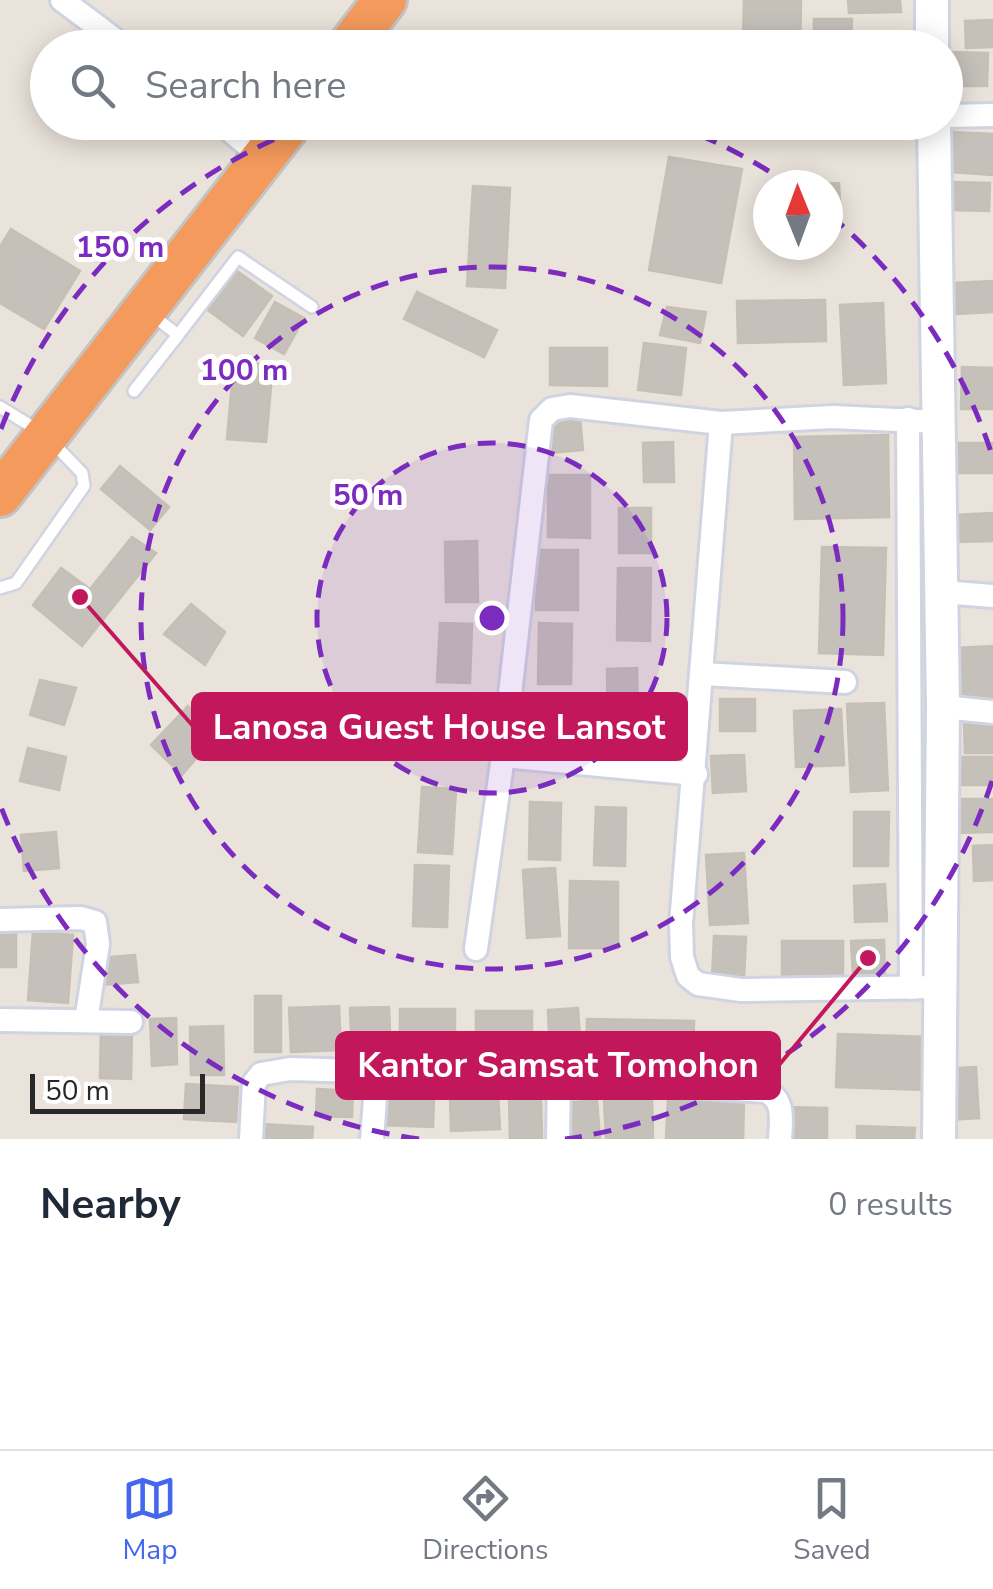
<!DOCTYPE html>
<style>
:root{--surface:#fff;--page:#f6f6f7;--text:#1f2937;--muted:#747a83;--line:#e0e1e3;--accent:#4467ee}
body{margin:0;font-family:"Nunito Sans",sans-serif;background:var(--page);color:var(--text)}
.compass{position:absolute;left:753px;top:170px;width:90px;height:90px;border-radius:50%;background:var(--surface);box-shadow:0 5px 25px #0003;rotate:359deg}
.scale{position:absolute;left:30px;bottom:25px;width:175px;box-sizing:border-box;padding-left:10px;border:5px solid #282828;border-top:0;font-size:28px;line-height:35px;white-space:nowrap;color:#282828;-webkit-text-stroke:8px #fff;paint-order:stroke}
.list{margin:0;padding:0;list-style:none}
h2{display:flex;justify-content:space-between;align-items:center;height:130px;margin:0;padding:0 40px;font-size:42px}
h2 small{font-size:32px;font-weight:400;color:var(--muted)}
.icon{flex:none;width:55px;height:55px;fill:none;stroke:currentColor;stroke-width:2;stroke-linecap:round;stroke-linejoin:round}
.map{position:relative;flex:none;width:993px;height:1139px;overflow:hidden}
.search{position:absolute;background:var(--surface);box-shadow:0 5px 25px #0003;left:30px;right:30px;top:30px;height:110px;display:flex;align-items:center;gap:25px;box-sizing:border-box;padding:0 35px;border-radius:55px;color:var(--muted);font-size:38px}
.sheet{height:310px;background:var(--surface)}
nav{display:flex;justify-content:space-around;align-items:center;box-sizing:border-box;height:140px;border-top:2px solid var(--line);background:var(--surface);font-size:28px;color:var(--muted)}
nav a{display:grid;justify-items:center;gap:5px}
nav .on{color:var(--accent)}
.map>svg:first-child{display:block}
</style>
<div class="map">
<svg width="993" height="1139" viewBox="0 0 993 1139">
<rect width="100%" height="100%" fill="#eae3db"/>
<g fill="#c5c0ba" stroke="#c5bfb5" stroke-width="2.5">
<path d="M 744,0 L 801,0 L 800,48 L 743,46 Z"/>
<path d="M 848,0 L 900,0 L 901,12 L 849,13 Z"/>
<path d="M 814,19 L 852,19 L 851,43 L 814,42 Z"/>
<path d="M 993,20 L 993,47 L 966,48 L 965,21 Z"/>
<path d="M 949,52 L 988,53 L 987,86 L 949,86 Z"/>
<path d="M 400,122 L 426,122 L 415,136 Z"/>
<path d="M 954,132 L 993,134 L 993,175 L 951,172 Z"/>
<path d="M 669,157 L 742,169 L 721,283 L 649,270 Z"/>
<path d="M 951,182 L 990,183 L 989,211 L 950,210 Z"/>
<path d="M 839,183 L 841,223 L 828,224 L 828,185 L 799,185 Z"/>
<path d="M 473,186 L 510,188 L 505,288 L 467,286 Z"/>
<path d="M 11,229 L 80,271 L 44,329 L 0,303 L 0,247 Z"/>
<path d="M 234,269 L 272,296 L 243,336 L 205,308 Z"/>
<path d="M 993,281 L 993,312 L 956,314 L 955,283 Z"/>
<path d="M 417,292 L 497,330 L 484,357 L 404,319 Z"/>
<path d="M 825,300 L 826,341 L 738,343 L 737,301 Z"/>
<path d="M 275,302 L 304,318 L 284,354 L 255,338 Z"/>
<path d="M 883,303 L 886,383 L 844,385 L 840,305 Z"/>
<path d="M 667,307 L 706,312 L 700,343 L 660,335 Z"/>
<path d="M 644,343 L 686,348 L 681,395 L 638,390 Z"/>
<path d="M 550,348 L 607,348 L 607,386 L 550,385 Z"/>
<path d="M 234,361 L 273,365 L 266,442 L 227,439 Z"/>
<path d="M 962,367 L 993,368 L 993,409 L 961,409 Z"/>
<path d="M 580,417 L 583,450 L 552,453 L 549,420 Z"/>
<path d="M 888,435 L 889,517 L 795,519 L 794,437 Z"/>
<path d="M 673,442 L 674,482 L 644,482 L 643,443 Z"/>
<path d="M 956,443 L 992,443 L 992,473 L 957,473 Z"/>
<path d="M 120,466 L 169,507 L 150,530 L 101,489 Z"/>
<path d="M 548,475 L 590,475 L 590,538 L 548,537 Z"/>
<rect x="619" y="508" width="32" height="45"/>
<path d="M 993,513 L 993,541 L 956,542 L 955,515 Z"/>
<path d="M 132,537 L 156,553 L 82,646 L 33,605 L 61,568 L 90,589 Z"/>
<path d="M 477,541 L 478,602 L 446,602 L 445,542 Z"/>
<path d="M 822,547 L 886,548 L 883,655 L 819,653 Z"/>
<rect x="536" y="550" width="42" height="60"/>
<path d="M 618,568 L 651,568 L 650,641 L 617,640 Z"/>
<path d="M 191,604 L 225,632 L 205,665 L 164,634 Z"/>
<path d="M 440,623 L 472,624 L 470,683 L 437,682 Z"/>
<path d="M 539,623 L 572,624 L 571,684 L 538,684 Z"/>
<path d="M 993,646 L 993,699 L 959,700 L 956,648 Z"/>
<path d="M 637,668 L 638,727 L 608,727 L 607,669 Z"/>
<path d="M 40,680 L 76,688 L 64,725 L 30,715 Z"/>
<path d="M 476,693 L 477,718 L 444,719 L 443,694 Z"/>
<rect x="720" y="699" width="35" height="32"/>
<path d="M 884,703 L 888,790 L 851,792 L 847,704 Z"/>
<path d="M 188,706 L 215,736 L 182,775 L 151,745 Z"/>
<path d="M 841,709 L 844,765 L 796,767 L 794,711 Z"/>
<path d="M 964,722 L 993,722 L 993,753 L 965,753 Z"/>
<path d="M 28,748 L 66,757 L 59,790 L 20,781 Z"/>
<path d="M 744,755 L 746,791 L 713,793 L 711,756 Z"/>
<rect x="960" y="757" width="33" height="28"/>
<path d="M 422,787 L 456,789 L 452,854 L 418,852 Z"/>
<path d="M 953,799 L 993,799 L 993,832 L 953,833 Z"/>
<path d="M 530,802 L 561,803 L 560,860 L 529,859 Z"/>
<path d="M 596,807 L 626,808 L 625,866 L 594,865 Z"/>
<path d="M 854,812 L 889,812 L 888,866 L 854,866 Z"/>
<path d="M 56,832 L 59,868 L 24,871 L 21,835 Z"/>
<path d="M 993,845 L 993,880 L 974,881 L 973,846 Z"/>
<path d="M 744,853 L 748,923 L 710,925 L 706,855 Z"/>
<path d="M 415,865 L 449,866 L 447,927 L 413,926 Z"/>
<path d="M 555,868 L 560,936 L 527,938 L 523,870 Z"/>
<path d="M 570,881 L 618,882 L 618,948 L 569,948 Z"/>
<path d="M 885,884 L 887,921 L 855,922 L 854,886 Z"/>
<rect x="0" y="923" width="16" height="44"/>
<path d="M 33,932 L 73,935 L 68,1003 L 28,1000 Z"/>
<path d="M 714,936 L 746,937 L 744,979 L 712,978 Z"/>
<path d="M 884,940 L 885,975 L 853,976 L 851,941 Z"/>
<path d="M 782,941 L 843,941 L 843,980 L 782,981 Z"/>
<path d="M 135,955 L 138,982 L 102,985 L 99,958 Z"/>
<rect x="255" y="996" width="26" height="56"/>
<path d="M 339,1006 L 341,1050 L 291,1052 L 289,1008 Z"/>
<path d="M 389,1007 L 391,1055 L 352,1056 L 350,1008 Z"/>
<path d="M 578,1008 L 581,1054 L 550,1056 L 548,1010 Z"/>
<path d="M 400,1009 L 455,1009 L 455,1060 L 400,1059 Z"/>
<rect x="476" y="1011" width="56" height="54"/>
<path d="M 176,1018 L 177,1064 L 152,1066 L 150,1019 Z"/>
<path d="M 587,1019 L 694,1021 L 693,1069 L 586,1067 Z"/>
<path d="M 223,1026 L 224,1075 L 191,1075 L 190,1027 Z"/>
<path d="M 101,1029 L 132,1030 L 131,1079 L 100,1078 Z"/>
<path d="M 726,1032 L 773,1035 L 770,1084 L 723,1081 Z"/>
<path d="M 838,1034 L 929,1037 L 927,1090 L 836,1087 Z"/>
<path d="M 976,1067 L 979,1118 L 948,1120 L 944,1069 Z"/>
<path d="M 186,1084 L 238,1087 L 236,1122 L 184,1119 Z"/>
<path d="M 317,1089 L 353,1091 L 352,1117 L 316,1116 Z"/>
<path d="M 498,1093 L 500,1129 L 451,1131 L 450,1095 Z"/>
<path d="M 383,1096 L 434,1097 L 433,1127 L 382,1125 Z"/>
<path d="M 541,1097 L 542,1139 L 510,1139 L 509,1098 Z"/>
<path d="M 652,1097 L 653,1139 L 606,1139 L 604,1099 Z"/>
<path d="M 668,1098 L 744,1100 L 743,1139 L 666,1139 Z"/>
<path d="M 597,1100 L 600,1139 L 564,1139 L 561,1103 Z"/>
<path d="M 783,1107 L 827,1108 L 827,1139 L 783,1139 Z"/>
<path d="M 260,1124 L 313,1127 L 312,1139 L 260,1139 Z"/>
<path d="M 857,1126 L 915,1128 L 914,1139 L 857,1139 Z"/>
</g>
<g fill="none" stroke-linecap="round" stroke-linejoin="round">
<g stroke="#d0d4e0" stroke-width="16">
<g id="lane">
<path d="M 178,335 L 238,257 L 312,307"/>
<path d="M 134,391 L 178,335 L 152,315"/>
<path d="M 0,407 L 39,431"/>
<path d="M 0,588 L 16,583 L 84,486 L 82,473 L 53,443"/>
</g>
</g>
<g stroke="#d0d4e0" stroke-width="28">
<g id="street">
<path d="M 62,0 L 126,48"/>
<path d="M 946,116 L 993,115"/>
<path d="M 220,122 L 263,158"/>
<path d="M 908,419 L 911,988"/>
<path d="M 721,423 L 681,924 L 682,957 L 688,976 L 698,984 L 741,990 L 942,987"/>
<path d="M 942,592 L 993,596"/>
<path d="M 703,674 L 845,682"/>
<path d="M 943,707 L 993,712"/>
<path d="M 503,756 L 696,774"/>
<path d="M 0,920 L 81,918 L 95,922 L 98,944 L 86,1021"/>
<path d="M 476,949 L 503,756 L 541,420 L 552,409 L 570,406 L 721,423 L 833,417 L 939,422"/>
<path d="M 0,1020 L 131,1022"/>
<path d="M 251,1139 L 254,1083 L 261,1074 L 290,1069 L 559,1077 L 765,1091 C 785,1099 781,1120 780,1139"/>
<path d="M 372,1139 L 377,1073"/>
<path d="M 558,1139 L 559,1077"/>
</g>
</g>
<g stroke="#d0d4e0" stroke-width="38">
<g id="secondary">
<path d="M 932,0 L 932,48"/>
<path d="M 934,122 L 943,707 L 939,1139"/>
</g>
</g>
<g stroke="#c3c3c3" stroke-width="48">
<g id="highway">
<path d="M 348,48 L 385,0"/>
<path d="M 0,495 L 291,122"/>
</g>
</g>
<use href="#lane" stroke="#fff" stroke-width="11"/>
<use href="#street" stroke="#fff" stroke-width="22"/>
<use href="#secondary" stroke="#fff" stroke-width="32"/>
<use href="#highway" stroke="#f39a5c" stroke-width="42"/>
</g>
<circle cx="492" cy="618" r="175" fill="#7b2cbf" fill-opacity=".12"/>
<g fill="none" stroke="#7b2cbf" stroke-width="5" stroke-dasharray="18 12">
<circle cx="492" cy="618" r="175"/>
<circle cx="492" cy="618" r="351"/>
<path d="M992 781A526 526 0 0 1 565 1139M419 1139A526 526 0 0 1 1 807M1 429A526 526 0 0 1 312 124M672 124A526 526 0 0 1 790 185M830 215A526 526 0 0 1 992 455"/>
</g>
<circle cx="492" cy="618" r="15" fill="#7b2cbf" stroke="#fff" stroke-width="5"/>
<g font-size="30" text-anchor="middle" font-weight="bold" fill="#7b2cbf" stroke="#fff" stroke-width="10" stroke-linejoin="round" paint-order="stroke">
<text x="120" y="257">150 m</text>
<text x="244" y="380">100 m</text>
<text x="368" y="505">50 m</text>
</g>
<path fill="none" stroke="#c2185b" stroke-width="4" d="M80 597L193 726M868 958L779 1065"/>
<g fill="#c2185b" stroke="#fff" stroke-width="4">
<circle cx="80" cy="597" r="10"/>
<circle cx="868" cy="958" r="10"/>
</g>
<g fill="#c2185b" stroke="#c2185b" stroke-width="4">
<rect x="193" y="694" width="493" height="65" rx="10"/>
<rect x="337" y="1033" width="442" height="65" rx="10"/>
</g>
<g font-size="35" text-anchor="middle" font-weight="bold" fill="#fff">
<text x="439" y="739">Lanosa Guest House Lansot</text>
<text x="558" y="1077">Kantor Samsat Tomohon</text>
</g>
</svg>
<svg class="compass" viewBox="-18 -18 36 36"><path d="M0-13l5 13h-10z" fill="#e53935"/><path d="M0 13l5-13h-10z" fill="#747a83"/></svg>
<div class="scale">50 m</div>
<div class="search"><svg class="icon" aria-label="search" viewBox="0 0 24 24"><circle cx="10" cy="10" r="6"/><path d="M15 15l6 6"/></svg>Search here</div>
</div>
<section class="sheet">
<h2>Nearby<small>0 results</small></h2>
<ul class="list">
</ul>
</section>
<nav>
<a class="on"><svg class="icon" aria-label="map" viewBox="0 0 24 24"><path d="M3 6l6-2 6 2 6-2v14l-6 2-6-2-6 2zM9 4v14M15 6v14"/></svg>Map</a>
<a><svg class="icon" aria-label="directions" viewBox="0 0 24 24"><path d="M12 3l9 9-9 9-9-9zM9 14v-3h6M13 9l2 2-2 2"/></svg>Directions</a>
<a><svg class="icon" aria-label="saved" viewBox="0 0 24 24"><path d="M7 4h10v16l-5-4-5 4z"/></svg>Saved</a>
</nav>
